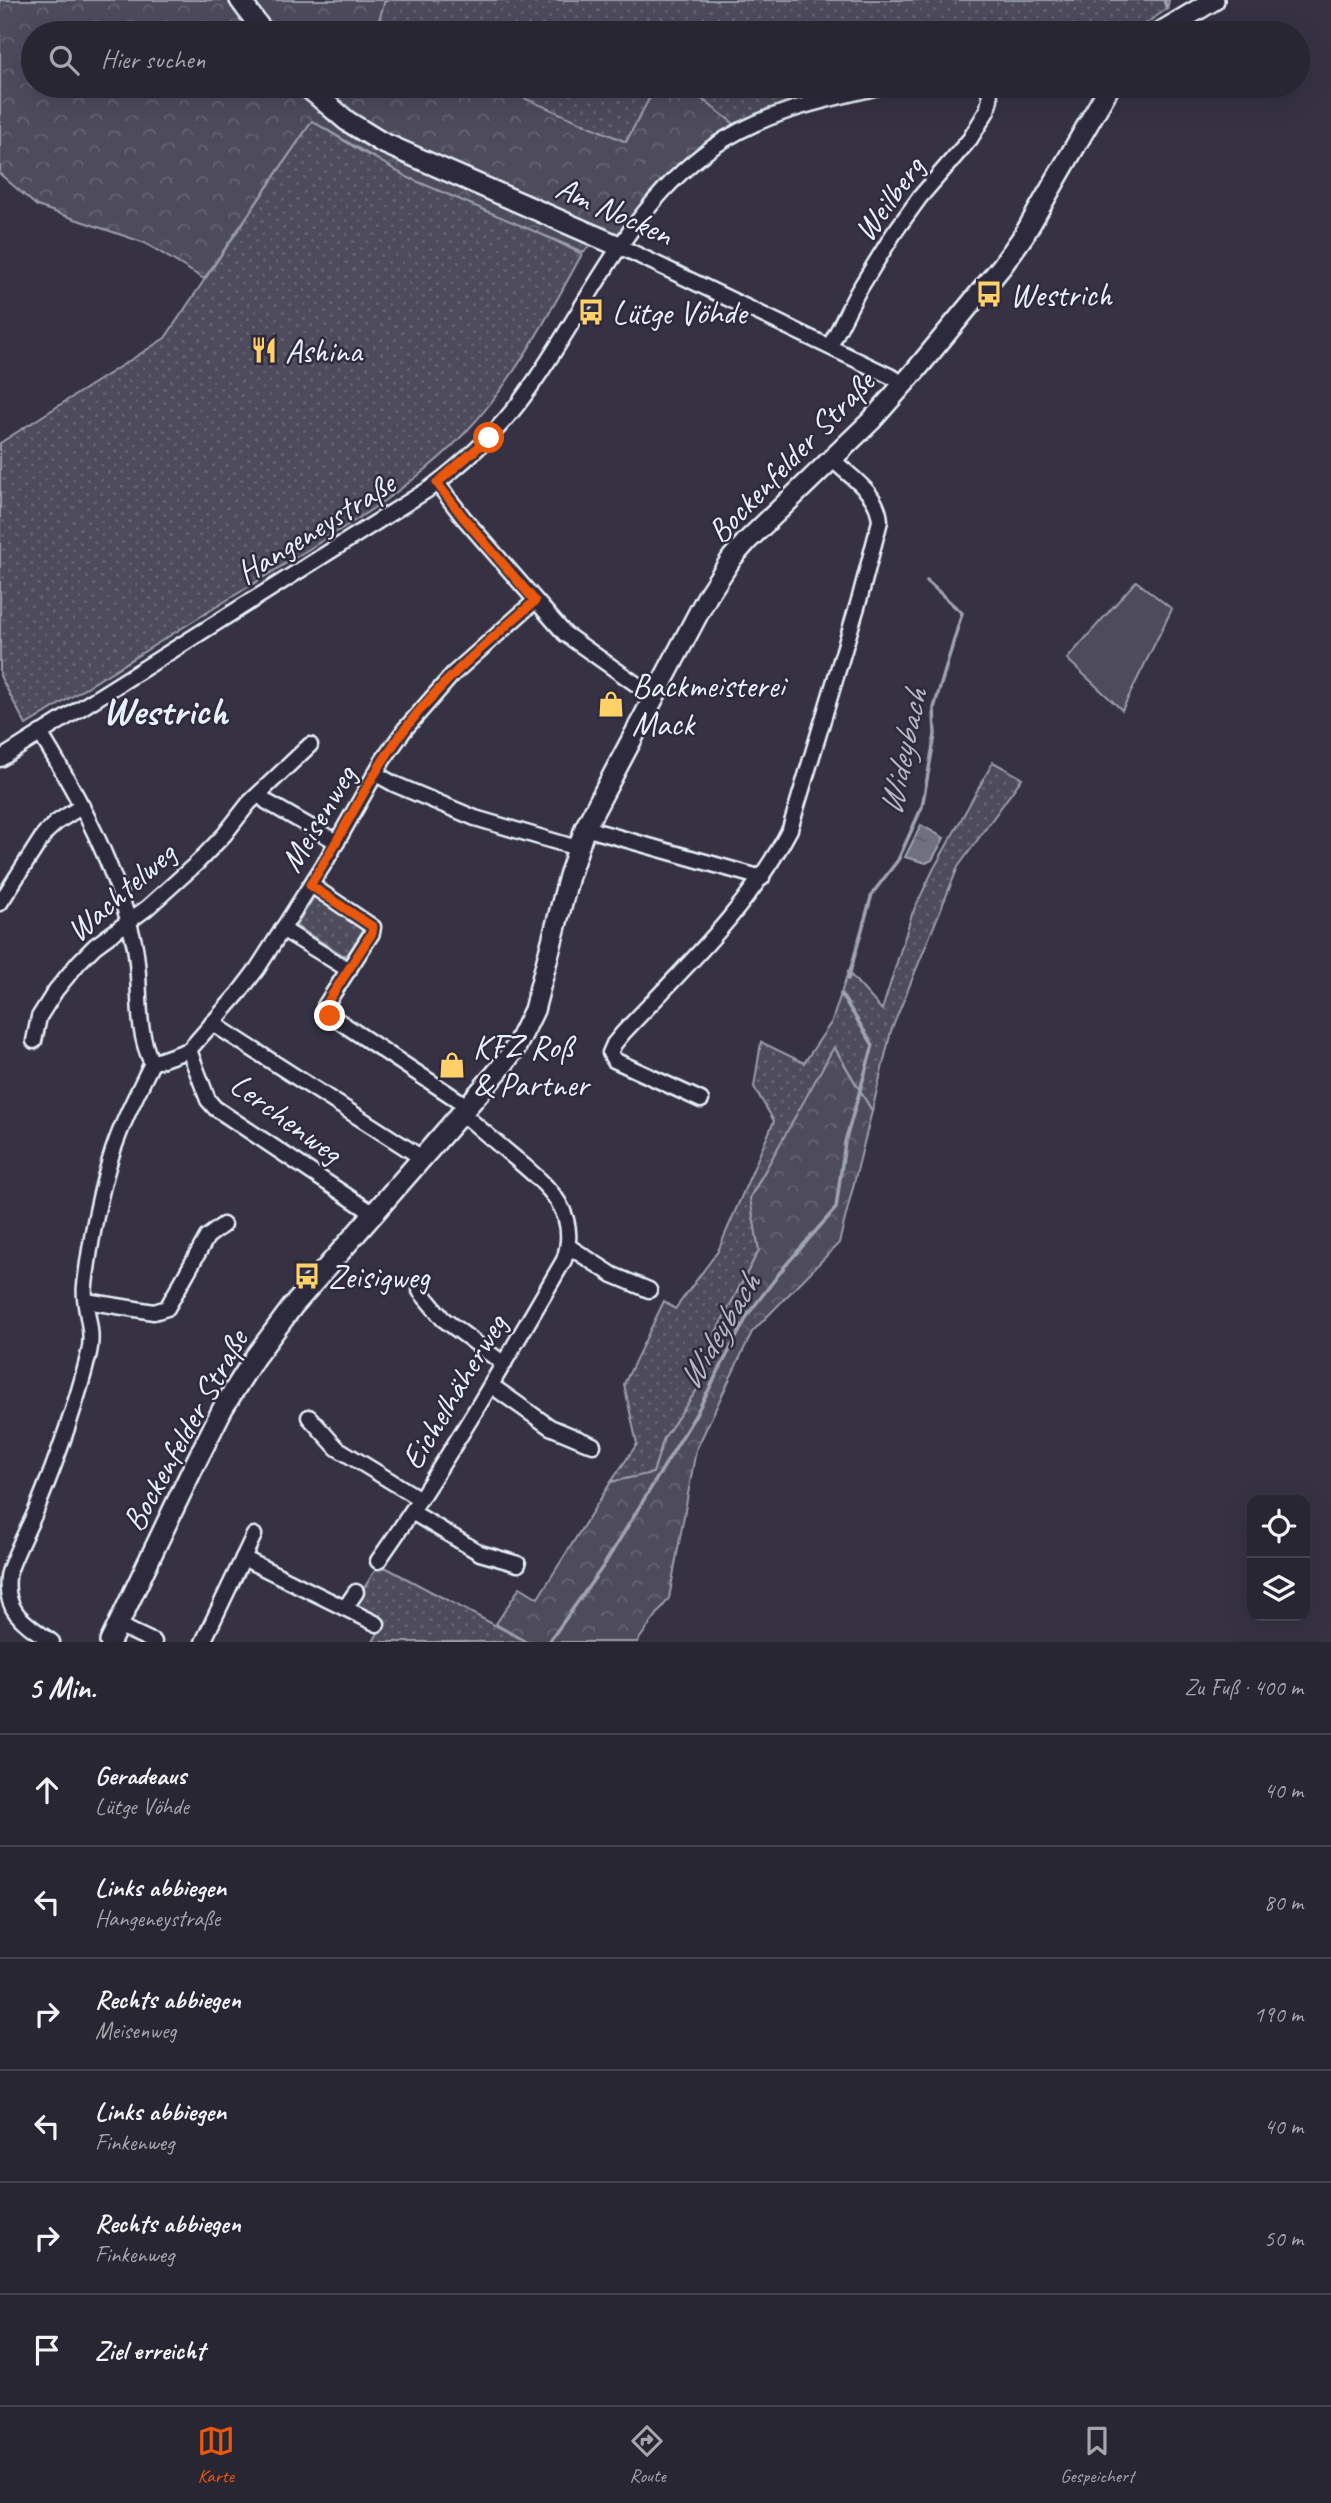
<!DOCTYPE html>
<html lang="de">
<meta charset="utf-8">
<style>
:root{--surface:#282633;--page:#34323f;--text:#f1f3f6;--muted:#a5a5ac;--line:#44434e;--accent:#ea580c}
body{margin:0;font-family:Caveat,sans-serif;background:var(--page);color:var(--text)}
.controls{position:absolute;right:21px;bottom:21px;display:grid;overflow:hidden;border-radius:14px;box-shadow:0 7px 28px #0002}
.controls button{width:63px;height:63px;display:grid;place-items:center;padding:0;border:0;border-bottom:2px solid var(--line);background:var(--surface);color:var(--text);font:35px sans-serif}
.stop{position:absolute;width:21px;height:21px;margin:-16px;border:5px solid #ea580c;border-radius:50%;background:#fff}
.stop.end{background:#ea580c;border-color:#fff;box-shadow:0 2px 7px #0008}
.list{margin:0;padding:0;list-style:none}
h2{display:flex;justify-content:space-between;align-items:center;height:91px;margin:0;padding:0 28px;font-size:30px}
h2 small{font-size:23px;font-weight:400;color:var(--muted)}
.list li{display:grid;grid-template-columns:46px 1fr auto;gap:21px;align-items:center;box-sizing:border-box;height:112px;padding:0 28px;border-top:2px solid var(--line)}
.list b{display:block;font-size:26px;white-space:nowrap}
.list p{margin:0;font-size:23px;white-space:nowrap;color:var(--muted)}
.list em{font-size:23px;font-style:normal;color:var(--muted)}
.icon{flex:none;width:38px;height:38px;fill:none;stroke:currentColor;stroke-width:2;stroke-linecap:round;stroke-linejoin:round}
.map{position:relative;flex:none;width:1331px;height:1642px;overflow:hidden}
.search{position:absolute;background:var(--surface);box-shadow:0 7px 28px #0002;left:21px;right:21px;top:21px;height:77px;display:flex;align-items:center;gap:18px;box-sizing:border-box;padding:0 24px;border-radius:38px;color:var(--muted);font-size:26px}
.sheet{height:763px;background:var(--surface)}
nav{display:flex;justify-content:space-around;align-items:center;box-sizing:border-box;height:98px;border-top:2px solid var(--line);background:var(--surface);font-size:19px;color:var(--muted)}
nav a{display:grid;justify-items:center;gap:4px}
nav .on{color:var(--accent)}
.map>svg:first-child{display:block}
</style>
<div class="map">
<svg width="1331" height="1642" viewBox="0 0 1331 1642">
<defs>
<pattern id="green-dots" width="8" height="8" patternUnits="userSpaceOnUse" patternTransform="scale(1.75)"><rect width="8" height="8" fill="#4d4b5c"/><path d="M2 2h.1M6 6h.1" fill="none" stroke="#676574" stroke-width="1.8" stroke-linecap="round"/></pattern>
<pattern id="forest-crowns" width="20" height="18" patternUnits="userSpaceOnUse" patternTransform="scale(1.75)"><rect width="20" height="18" fill="#4d4b5c"/><path d="M2 6a3 3 0 1 1 6 0M12 15a3 3 0 1 1 6 0" fill="none" stroke="#676574"/></pattern>
<pattern id="water-ripples" width="26" height="14" patternUnits="userSpaceOnUse" patternTransform="scale(1.75)"><rect width="26" height="14" fill="#70717f"/><path d="M2 4q2-2 4 0t4 0M15 11q2-2 4 0t4 0" fill="none" stroke="#5b5c64"/></pattern>
</defs>
<rect width="100%" height="100%" fill="#363244"/>
<filter id="ink" filterUnits="userSpaceOnUse"><feTurbulence type="fractalNoise" baseFrequency=".0143" numOctaves="2"/><feDisplacementMap in="SourceGraphic" scale="14" xChannelSelector="R" yChannelSelector="G"/><feConvolveMatrix kernelMatrix="1 2 1 2 8 2 1 2 1" color-interpolation-filters="sRGB"/></filter>
<g filter="url(#ink)">
<g fill="url(#green-dots)" stroke="#9a9eaa" stroke-width="2">
<path d="M 385,0 L 1169,0 L 1167,9 L 1132,33 L 375,33 Z"/>
<path d="M 496,86 L 656,86 L 626,142 Z"/>
<path d="M 685,86 L 883,86 L 742,130 Z"/>
<path d="M 312,121 L 364,153 L 521,224 L 582,254 C 548,316 513,383 464,434 C 433,467 396,493 359,518 L 26,725 L 0,676 L 0,443 L 165,338 Z"/>
<path d="M 993,762 L 1022,778 L 958,867 L 891,1031 L 872,1111 L 835,1048 L 750,1197 L 759,1250 L 716,1332 L 705,1378 L 664,1438 L 653,1473 L 611,1482 L 637,1444 L 624,1384 L 664,1301 L 675,1309 L 718,1251 L 774,1121 L 754,1087 L 761,1042 L 804,1063 L 832,1021 L 848,972 L 882,1010 L 912,914 L 933,870 Z"/>
<path d="M 314,897 L 361,927 L 362,932 L 347,955 L 343,955 L 296,926 Z"/>
<path d="M 379,1564 L 527,1642 L 373,1642 L 385,1620 L 354,1604 Z"/>
</g>
<g fill="url(#forest-crowns)" stroke="#9a9eaa" stroke-width="2">
<path d="M 0,0 L 385,0 L 375,33 L 33,33 L 33,86 L 496,86 L 626,142 L 656,86 L 685,86 L 742,130 L 713,147 L 621,247 L 600,237 L 583,252 L 409,178 L 312,121 L 204,279 L 145,243 L 37,206 L 0,174 Z"/>
<path d="M 834,1047 L 872,1111 L 839,1243 L 752,1332 L 696,1450 L 669,1598 L 637,1642 L 527,1642 L 496,1624 L 520,1587 L 538,1598 L 611,1482 L 653,1473 L 664,1438 L 705,1378 L 716,1332 L 759,1250 L 750,1198 Z"/>
</g>
<path fill="#4d4b5c" stroke="#9a9eaa" stroke-width="2" d="M 1136,581 L 1172,609 L 1122,710 L 1067,659 Z"/>
<path fill="url(#water-ripples)" stroke="#a0a4af" stroke-width="2" d="M 921,825 L 944,838 L 932,860 L 926,863 L 905,857 Z"/>
<g fill="none" stroke-linecap="round" stroke-linejoin="round">
<g stroke="#a0a4af" stroke-width="3.5">
<path d="M 1164,0 L 1167,9"/>
<path d="M 848,979 L 872,894 L 898,860 L 922,807 L 935,735 L 934,708 L 962,613 L 927,581"/>
<path d="M 549,1642 L 604,1565 L 696,1414 L 749,1313 L 785,1266 L 836,1208 L 845,1142 L 873,1045 L 841,994"/>
</g>
<g stroke="#e8f1f8" stroke-width="19">
<g id="street">
<path d="M 621,247 L 894,378 L 903,386"/>
<path d="M 830,346 L 857,293 L 894,233 L 920,197 L 970,139 L 987,111 L 990,99 L 989,86"/>
<path d="M 437,483 L 463,517 L 565,634 L 653,696"/>
<path d="M 40,733 C 80,798 116,867 134,942 C 143,982 133,1025 152,1063 C 137,1094 120,1126 110,1160 C 98,1200 90,1244 85,1285 C 82,1307 95,1327 89,1353 C 76,1407 56,1462 35,1513 C 29,1527 9,1565 8,1577 C 4,1613 26,1624 52,1642"/>
<path d="M 0,759 L 429,489 C 465,462 498,432 524,396 C 586,312 625,208 713,147 C 763,112 824,100 883,86"/>
<path d="M 376,774 L 394,784 L 475,818 L 577,848"/>
<path d="M 259,794 L 267,802 L 337,842"/>
<path d="M 585,828 L 762,878"/>
<path d="M 311,885 L 373,927 L 372,933 L 325,1006 L 325,1012 L 467,1106"/>
<path d="M 0,903 L 45,833 L 57,822 L 82,806"/>
<path d="M 282,929 L 349,970"/>
<path d="M 212,1023 L 422,1158"/>
<path d="M 34,1041 L 39,1017 L 56,990 L 79,962 L 95,946 L 147,908 L 197,863 L 224,835 L 249,803 L 310,745"/>
<path d="M 189,1050 L 208,1100 L 215,1108 L 374,1214"/>
<path d="M 152,1063 L 189,1050 L 238,994 L 257,969 L 326,861 L 383,760 L 405,729 L 453,674 L 535,601"/>
<path d="M 701,1100 L 614,1060 L 610,1053 L 614,1044 L 623,1033 C 683,969 749,908 790,829 L 860,597 L 880,521 C 878,492 851,478 832,459"/>
<path d="M 568,1246 L 613,1275 L 649,1290"/>
<path d="M 420,1291 L 443,1319 L 504,1364"/>
<path d="M 86,1301 L 154,1312 L 167,1308 L 207,1237 L 223,1225"/>
<path d="M 492,1386 L 550,1427 L 593,1445"/>
<path d="M 309,1417 L 337,1448 L 420,1499"/>
<path d="M 412,1512 L 480,1553 L 518,1564"/>
<path d="M 243,1558 L 377,1624"/>
<path d="M 378,1561 C 446,1464 505,1362 564,1260 C 580,1213 549,1187 516,1159 C 498,1144 479,1128 461,1112"/>
<path d="M 345,1608 L 356,1592"/>
<path d="M 118,1625 L 154,1642"/>
<path d="M 203,1642 L 254,1535"/>
</g>
</g>
<g stroke="#e8f1f8" stroke-width="24">
<g id="secondary">
<path d="M 240,0 L 264,33"/>
<path d="M 1159,33 L 1214,0"/>
<path d="M 306,86 L 347,121 L 381,142 L 621,247"/>
<path d="M 110,1642 L 192,1470 L 223,1408 L 255,1357 L 293,1306 L 499,1070 L 516,1047 L 534,1010 L 569,876 L 585,828 L 708,595 L 732,558 L 747,541 L 871,421 L 916,370 L 1002,266 L 1024,235 L 1110,86"/>
</g>
</g>
<use href="#street" stroke="#2f2a3d" stroke-width="14"/>
<use href="#secondary" stroke="#2f2a3d" stroke-width="19"/>
</g>
</g>
<g fill="none" stroke-linecap="round" stroke-linejoin="round" filter="url(#ink)">
<path stroke="#ea580c" stroke-width="9" d="M 330,1016 L 325,1012 L 325,1006 L 372,933 L 373,927 L 310,885 C 344,834 368,777 405,729 C 442,680 489,641 535,601 L 463,517 L 437,483 L 489,438"/>
</g>
<defs>
<g id="bus-bare" transform="scale(2.1)"><path d="M-5-6H5V4H4V6H2V4H-2V6H-4V4H-5ZM-3.5-4V0h7V-4ZM-3.5 1.2v1.5H-2V1.2ZM2 1.2v1.5H3.5V1.2Z" fill="#ffd166" stroke="#2f2a3d" stroke-width="2.5" paint-order="stroke"/></g>
<g id="restaurant-bare" transform="scale(2.1)"><path d="M-5-6h1v4h1v-4h1v4h1v-4h1v5L-1.5 .5V6h-2V.5L-5-1ZM5-6V6H3V1.5H1.5Q1.5-4 5-6Z" fill="#ffd166" stroke="#2f2a3d" stroke-width="2.5" paint-order="stroke"/></g>
<g id="shop-bare" transform="scale(2.1)"><path d="M-5-2.5h2.3a2.7 3.5 0 0 1 5.4 0H5L5.5 6h-11ZM-1.5-2.5h3a1.5 2.3 0 0 0-3 0Z" fill="#ffd166" stroke="#2f2a3d" stroke-width="2.5" paint-order="stroke"/></g>
</defs>
<g fill-rule="evenodd">
<use href="#bus-bare" x="989" y="294"/>
<use href="#bus-bare" x="591" y="312"/>
<use href="#restaurant-bare" x="264" y="350"/>
<use href="#shop-bare" x="611" y="704"/>
<use href="#shop-bare" x="452" y="1065"/>
<use href="#bus-bare" x="307" y="1276"/>
</g>
<g text-anchor="middle" stroke-width="5" stroke-linejoin="round" paint-order="stroke">
<g font-size="33" fill="#e8f1f8" stroke="#2f2a3d">
<text transform="translate(888 198) rotate(-54)" y="12">Weilberg</text>
<text transform="translate(615 210) rotate(24)" y="12">Am Nocken</text>
<text transform="translate(790 456) rotate(-46)" y="12">Bockenfelder Straße</text>
<text transform="translate(315 527) rotate(-32)" y="12">Hangeneystraße</text>
<text transform="translate(317 818) rotate(-59)" y="12">Meisenweg</text>
<text transform="translate(120 891) rotate(-41)" y="12">Wachtelweg</text>
<text transform="translate(287 1117) rotate(36)" y="12">Lerchenweg</text>
<text transform="translate(453 1391) rotate(-59)" y="12">Eichelhäherweg</text>
<text transform="translate(184 1430) rotate(-61)" y="12">Bockenfelder Straße</text>
</g>
<g font-size="33" fill="#e8f1f8" stroke="#2f2a3d" text-anchor="start">
<text x="1010" y="306">Westrich</text>
<text x="612" y="324">Lütge Vöhde</text>
<text x="285" y="362">Ashina</text>
<text x="632" y="697">Backmeisterei<tspan x="632" dy="38">Mack</tspan></text>
<text x="473" y="1058">KFZ Roß<tspan x="473" dy="38">&amp; Partner</tspan></text>
<text x="328" y="1288">Zeisigweg</text>
</g>
<g font-size="35" font-style="italic" fill="#b2b7c2" stroke="#2f2a3d">
<text transform="translate(902 752) rotate(-78)" y="12">Wideybach</text>
<text transform="translate(718 1331) rotate(-59)" y="12">Wideybach</text>
</g>
<g font-size="40" font-weight="bold" fill="#e8f1f8" stroke="#2f2a3d">
<text x="165" y="724">Westrich</text>
</g>
</g>
</svg>
<div class="controls">
<button><svg class="icon" aria-label="locate" viewBox="0 0 24 24"><circle cx="12" cy="12" r="6"/><path d="M12 2v4M12 18v4M2 12h4M18 12h4"/></svg></button>
<button><svg class="icon" aria-label="layers" viewBox="0 0 24 24"><path d="M12 4l9 5-9 5-9-5zM3 14l9 5 9-5"/></svg></button>
</div>
<div class="stop" style="left:489px;top:438px"></div>
<div class="stop end" style="left:330px;top:1016px"></div>
<div class="search"><svg class="icon" aria-label="search" viewBox="0 0 24 24"><circle cx="10" cy="10" r="6"/><path d="M15 15l6 6"/></svg>Hier suchen</div>
</div>
<section class="sheet">
<h2>5 Min.<small>Zu Fuß · 400 m</small></h2>
<ul class="list">
<li><svg class="icon" aria-label="ahead" viewBox="0 0 24 24"><path d="M12 20V5M6 11l6-6 6 6"/></svg><div><b>Geradeaus</b><p>Lütge Vöhde</p></div><em>40 m</em></li>
<li><svg class="icon" aria-label="left" viewBox="0 0 24 24"><path d="M17 20v-9H6M10 6l-5 5 5 5"/></svg><div><b>Links abbiegen</b><p>Hangeneystraße</p></div><em>80 m</em></li>
<li><svg class="icon" aria-label="right" viewBox="0 0 24 24"><path d="M7 20v-9h11M14 6l5 5-5 5"/></svg><div><b>Rechts abbiegen</b><p>Meisenweg</p></div><em>190 m</em></li>
<li><svg class="icon" aria-label="left" viewBox="0 0 24 24"><path d="M17 20v-9H6M10 6l-5 5 5 5"/></svg><div><b>Links abbiegen</b><p>Finkenweg</p></div><em>40 m</em></li>
<li><svg class="icon" aria-label="right" viewBox="0 0 24 24"><path d="M7 20v-9h11M14 6l5 5-5 5"/></svg><div><b>Rechts abbiegen</b><p>Finkenweg</p></div><em>50 m</em></li>
<li><svg class="icon" aria-label="arrive" viewBox="0 0 24 24"><path d="M6 21V4h12l-3 4 3 4H6"/></svg><div><b>Ziel erreicht</b></div></li>
</ul>
</section>
<nav>
<a class="on"><svg class="icon" aria-label="map" viewBox="0 0 24 24"><path d="M3 6l6-2 6 2 6-2v14l-6 2-6-2-6 2zM9 4v14M15 6v14"/></svg>Karte</a>
<a><svg class="icon" aria-label="directions" viewBox="0 0 24 24"><path d="M12 3l9 9-9 9-9-9zM9 14v-3h6M13 9l2 2-2 2"/></svg>Route</a>
<a><svg class="icon" aria-label="saved" viewBox="0 0 24 24"><path d="M7 4h10v16l-5-4-5 4z"/></svg>Gespeichert</a>
</nav>
